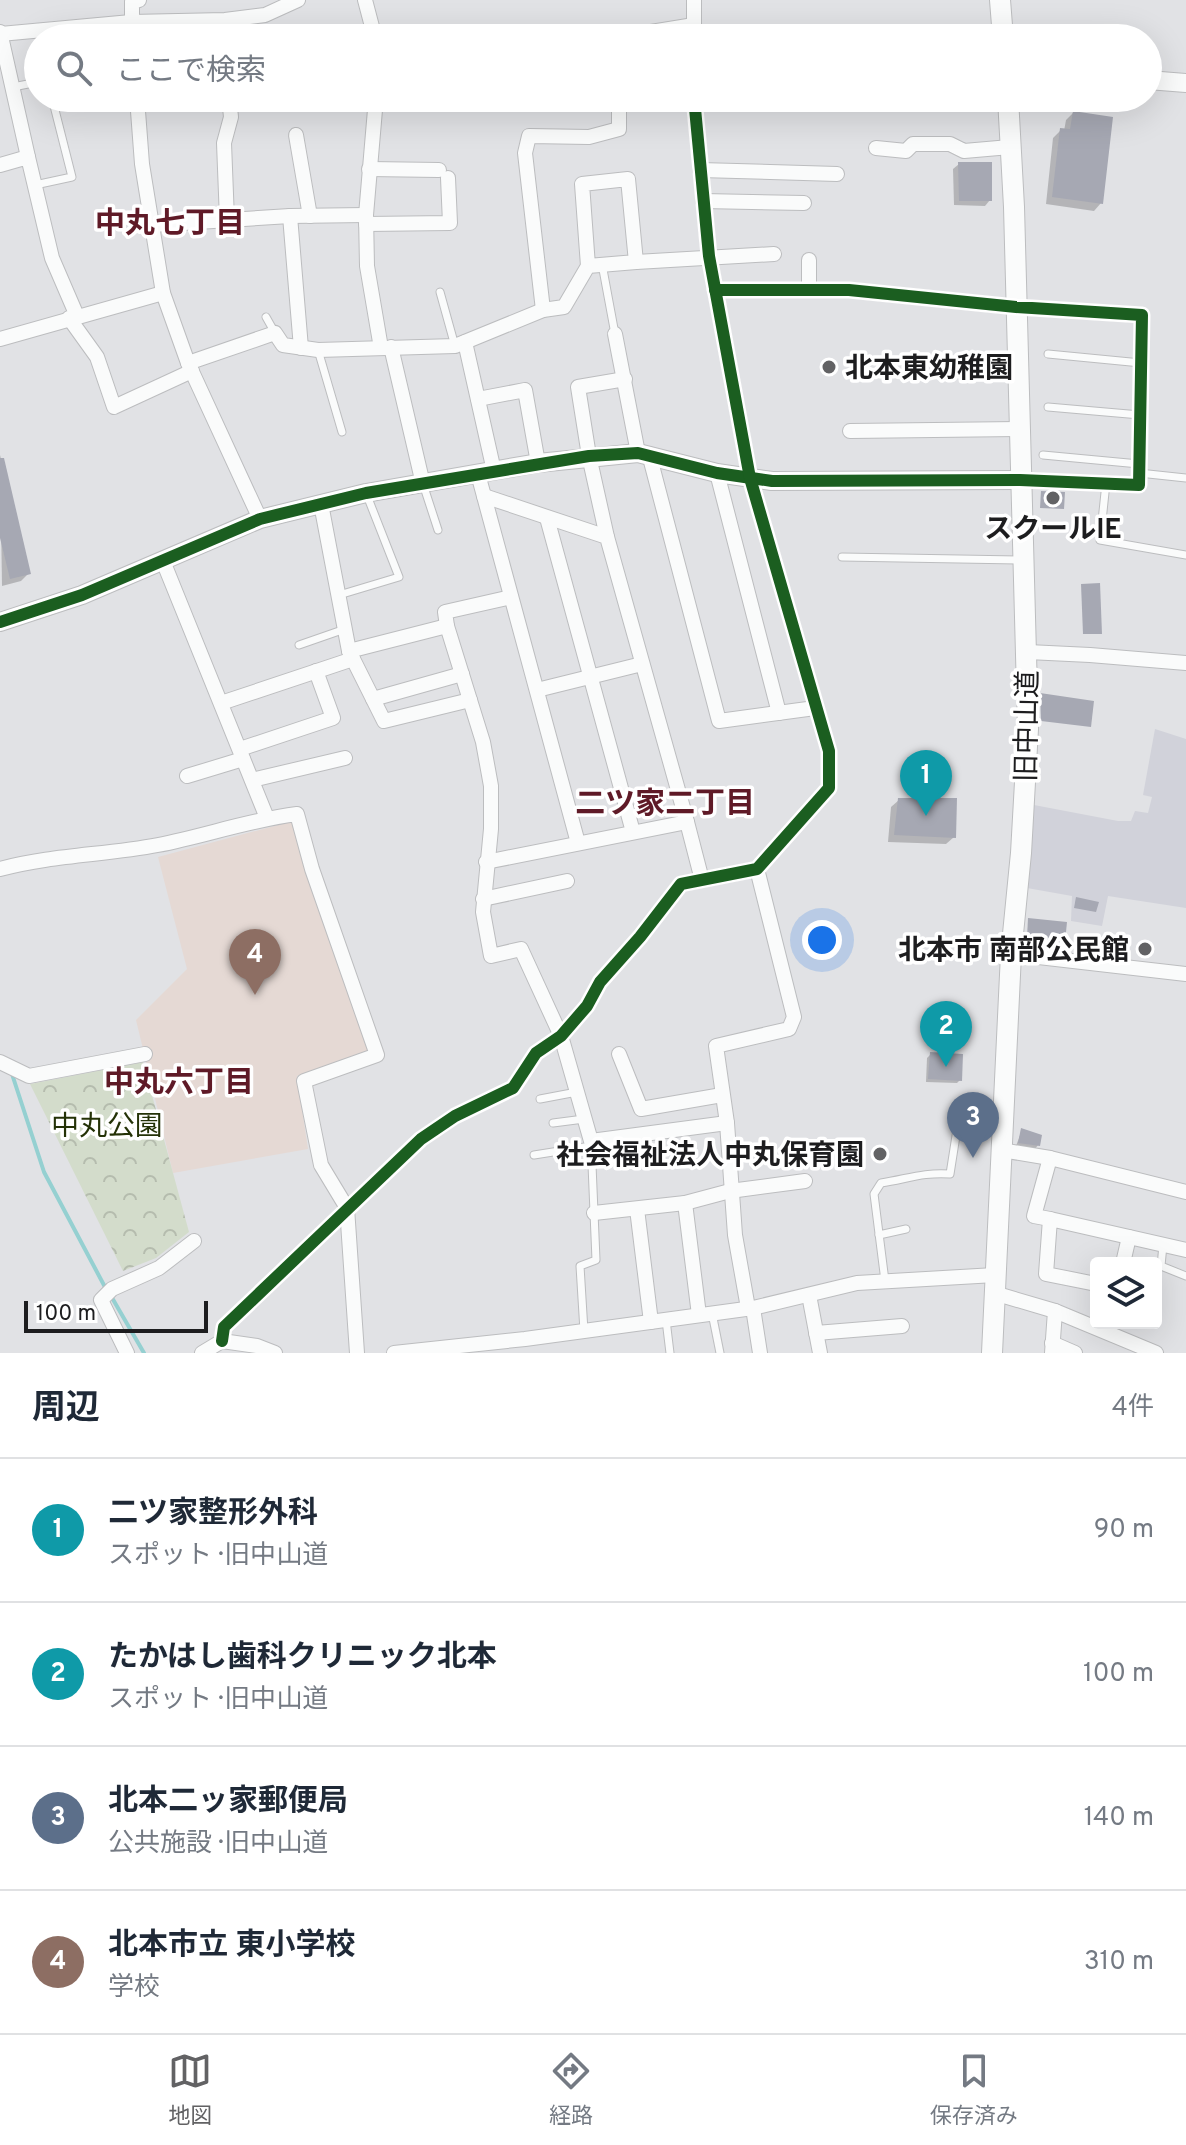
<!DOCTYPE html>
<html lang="ja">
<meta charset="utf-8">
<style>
:root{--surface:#fff;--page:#f6f6f7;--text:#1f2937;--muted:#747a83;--line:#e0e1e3;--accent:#626264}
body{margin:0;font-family:Overpass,"Noto Sans JP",sans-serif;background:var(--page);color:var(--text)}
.controls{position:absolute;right:24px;bottom:24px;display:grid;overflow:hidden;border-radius:8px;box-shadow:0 8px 32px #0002}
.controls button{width:72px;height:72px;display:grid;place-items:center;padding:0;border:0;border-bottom:2px solid var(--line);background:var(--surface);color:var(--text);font:40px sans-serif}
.scale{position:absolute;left:24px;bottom:20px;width:184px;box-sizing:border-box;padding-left:8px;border:4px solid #1d1d1f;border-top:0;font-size:22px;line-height:28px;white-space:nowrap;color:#1d1d1f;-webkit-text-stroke:6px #fff;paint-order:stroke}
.you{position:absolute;left:822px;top:940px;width:28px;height:28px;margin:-20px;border:6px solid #fff;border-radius:50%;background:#1a73e8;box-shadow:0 0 0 12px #1a73e833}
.badge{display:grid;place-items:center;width:52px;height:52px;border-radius:50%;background:var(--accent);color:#fff;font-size:26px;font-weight:700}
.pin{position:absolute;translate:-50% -66px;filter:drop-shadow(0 2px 4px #0008)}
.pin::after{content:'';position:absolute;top:42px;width:28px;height:24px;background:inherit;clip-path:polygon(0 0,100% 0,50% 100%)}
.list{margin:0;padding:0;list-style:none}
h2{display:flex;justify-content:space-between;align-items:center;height:104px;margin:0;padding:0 32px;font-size:34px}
h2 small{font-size:26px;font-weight:400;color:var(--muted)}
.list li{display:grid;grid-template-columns:52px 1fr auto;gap:24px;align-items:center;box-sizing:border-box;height:144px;padding:0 32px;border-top:2px solid var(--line)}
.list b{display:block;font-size:30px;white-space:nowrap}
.list p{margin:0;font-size:26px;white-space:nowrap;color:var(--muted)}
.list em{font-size:26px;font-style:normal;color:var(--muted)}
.icon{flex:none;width:44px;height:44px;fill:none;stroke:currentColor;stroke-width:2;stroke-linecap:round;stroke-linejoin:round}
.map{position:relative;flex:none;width:1186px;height:1353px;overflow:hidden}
.search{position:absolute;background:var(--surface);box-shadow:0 8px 32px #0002;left:24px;right:24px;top:24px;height:88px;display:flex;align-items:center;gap:20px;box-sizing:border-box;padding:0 28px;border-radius:44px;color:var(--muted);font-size:30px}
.sheet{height:680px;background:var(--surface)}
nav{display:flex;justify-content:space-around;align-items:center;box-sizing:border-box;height:112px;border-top:2px solid var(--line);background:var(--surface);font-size:22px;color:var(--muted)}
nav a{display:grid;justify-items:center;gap:4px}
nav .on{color:var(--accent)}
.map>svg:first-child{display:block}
</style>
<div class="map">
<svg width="1186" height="1353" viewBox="0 0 1186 1353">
<defs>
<pattern id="park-crowns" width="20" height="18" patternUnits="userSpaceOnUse" patternTransform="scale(2)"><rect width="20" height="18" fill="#d3dccb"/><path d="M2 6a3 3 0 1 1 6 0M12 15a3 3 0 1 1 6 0" fill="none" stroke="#b5bcae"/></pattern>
</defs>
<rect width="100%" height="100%" fill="#e1e2e5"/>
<path fill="#d1d2da" d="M 1155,729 L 1186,739 L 1186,908 L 1108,896 L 1102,926 L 1071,921 L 1072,896 L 1027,888 L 1034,805 L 1118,821 L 1131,821 L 1135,811 L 1148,813 L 1152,797 L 1143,795 Z"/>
<path fill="#e5d9d4" d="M 293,821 L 326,931 L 369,1052 L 297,1076 L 308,1149 L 173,1173 L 136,1020 L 187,969 L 158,857 Z"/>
<path fill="url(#park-crowns)" d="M 143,1062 L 189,1232 L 156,1258 L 123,1271 L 30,1084 Z"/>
<g fill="#0003">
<path d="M 1073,113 L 1101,203 L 1094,211 L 1046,204 L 1053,138 L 1060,131 L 1064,131 L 1066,120 Z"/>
<path d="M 959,164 L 990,200 L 985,206 L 954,205 L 953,169 Z"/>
<path d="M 0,455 L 29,573 L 21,581 L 2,586 Z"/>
<path d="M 899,800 L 954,837 L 946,844 L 888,842 L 891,807 Z"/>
<path d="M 931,1054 L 960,1080 L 957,1083 L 926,1082 L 927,1058 Z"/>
<path d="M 1022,1130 L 1038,1145 L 1035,1149 L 1016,1146 Z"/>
</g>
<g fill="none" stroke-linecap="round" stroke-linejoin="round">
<g stroke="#95d0d1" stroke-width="4">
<path d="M 11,1071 L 44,1172 L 106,1289"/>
<path d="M 111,1296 L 144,1353"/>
</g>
</g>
<g fill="#a6a8b3">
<path d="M 1073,111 L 1113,117 L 1103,204 L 1052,197 L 1060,128 L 1070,129 Z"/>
<path d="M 958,162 L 992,162 L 992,201 L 959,201 Z"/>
<path d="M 0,458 L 4,458 L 31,574 L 10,579 L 0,538 Z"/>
<path d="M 1041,491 L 1065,492 L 1064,509 L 1040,508 Z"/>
<path d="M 1100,583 L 1102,634 L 1083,634 L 1081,584 Z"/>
<path d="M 1040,693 L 1094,701 L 1091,727 L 1041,721 Z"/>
<path d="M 898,798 L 957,798 L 956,838 L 894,835 Z"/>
<path d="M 1076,897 L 1099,902 L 1096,912 L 1074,908 Z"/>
<path d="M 1028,918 L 1067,922 L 1065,942 L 1027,938 Z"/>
<path d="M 930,1052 L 963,1054 L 962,1081 L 928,1079 Z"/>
<path d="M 1021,1128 L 1042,1135 L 1040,1146 L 1018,1143 Z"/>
</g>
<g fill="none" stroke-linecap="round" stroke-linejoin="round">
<g stroke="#bcbdbf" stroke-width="9">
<g id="service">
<path d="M 225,20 L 226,38"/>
<path d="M 13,87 L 38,82"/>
<path d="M 288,99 L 296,98"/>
<path d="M 35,185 L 72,177 L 52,98"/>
<path d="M 602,264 L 615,334"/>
<path d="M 440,292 L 455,346"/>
<path d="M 266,317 L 275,333"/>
<path d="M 318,350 L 342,432"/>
<path d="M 1048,354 L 1141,363"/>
<path d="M 1048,407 L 1140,415"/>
<path d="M 1043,455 L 1139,464"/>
<path d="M 1139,473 L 1186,478"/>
<path d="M 1106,483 L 1100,540 L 1186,555"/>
<path d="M 423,484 L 438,530"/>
<path d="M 842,557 L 1022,560"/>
<path d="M 339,595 L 399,577 L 366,493"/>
<path d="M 299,645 L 345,629"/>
<path d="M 540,1099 L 577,1092"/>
<path d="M 553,1123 L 584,1119"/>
<path d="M 534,1155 L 591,1146"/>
<path d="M 879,1235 L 906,1229"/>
<path d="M 1163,1245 L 1161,1266 L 1186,1276"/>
<path d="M 885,1281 L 874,1194 L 881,1183 C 907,1179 924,1172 950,1174 L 958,1123 L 1000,1130"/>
<path d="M 712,1313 L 720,1353"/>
<path d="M 666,1320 L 670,1353"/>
<path d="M 584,1331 L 580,1266 L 596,1260 L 591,1141"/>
</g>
</g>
<g stroke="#bcbdbf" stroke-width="16">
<g id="minor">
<path d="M 365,0 L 375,38"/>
<path d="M 694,0 L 694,38"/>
<path d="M 0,32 L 28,157"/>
<path d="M 0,34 L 131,22 L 225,20 L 265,15 L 298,0"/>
<path d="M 132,38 L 132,2 L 139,0"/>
<path d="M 493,38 L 620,37 L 694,25"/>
<path d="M 137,98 L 142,164 L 163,293 L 188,363 L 260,519"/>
<path d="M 376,98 L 366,215 L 367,266 L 381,348"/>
<path d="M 296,135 L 310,216"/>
<path d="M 876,148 L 906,151 L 913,144 L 950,144 L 964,151 L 1010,147"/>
<path d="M 0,165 L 28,157 L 52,258 L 77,316"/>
<path d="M 369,169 L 439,170"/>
<path d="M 700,170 L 837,174"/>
<path d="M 703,201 L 804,203"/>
<path d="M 290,216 L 301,348"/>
<path d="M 227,220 L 224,143 L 231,117 L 229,98"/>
<path d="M 366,224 L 450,223 L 448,178"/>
<path d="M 152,225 L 290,216 L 366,215"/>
<path d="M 809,260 L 809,290"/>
<path d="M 636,262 L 774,254"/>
<path d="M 715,290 L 849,290 L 1016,307 L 1142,315 L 1139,485 L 1020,480"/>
<path d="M 543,310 L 525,153 L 529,136 L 589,137 L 619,129 L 619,98"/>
<path d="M 69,318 L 97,357 L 114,407 L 192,371"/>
<path d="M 615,334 L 638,453"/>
<path d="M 0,339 L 163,293"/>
<path d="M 465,342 L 494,471"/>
<path d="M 391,347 L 423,484"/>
<path d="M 188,363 L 275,333 L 283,345 L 318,350 L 455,346 L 543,310 L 564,307 L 588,266 L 582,184 L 628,179 L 636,262 L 588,266"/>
<path d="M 478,399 L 525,390 L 538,463"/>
<path d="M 850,431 L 1019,429"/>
<path d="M 649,454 L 719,721 L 815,708"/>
<path d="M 717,473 L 779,713"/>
<path d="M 478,474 L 578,843"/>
<path d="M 484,496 L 607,537 L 687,822 L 486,862"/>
<path d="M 321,504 L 349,651 L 384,721 L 470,700"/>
<path d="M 547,518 L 633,832"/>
<path d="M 607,537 L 589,456 L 578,387 L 625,379"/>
<path d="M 163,561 L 267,818"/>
<path d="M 511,597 L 445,612 L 447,626 L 483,742 L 491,786 L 491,829 L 483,912 L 491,956 L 521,949 L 561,1036 L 591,1141 L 727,1123"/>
<path d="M 349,651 L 447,626"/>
<path d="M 1028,652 L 1090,655 L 1186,663"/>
<path d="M 537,690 L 642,664"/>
<path d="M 373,699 L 462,674"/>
<path d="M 221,703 L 353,659"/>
<path d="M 240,749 L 333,718 L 316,671"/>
<path d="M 187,776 L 243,759"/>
<path d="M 252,780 L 345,758"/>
<path d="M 687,822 L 702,880"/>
<path d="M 0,869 C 52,855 106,855 158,845 C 205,836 249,820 297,814 L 312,869 L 377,1055 L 304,1081 L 321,1165 L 347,1208 L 357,1353"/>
<path d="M 483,899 L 567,881"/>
<path d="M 1011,954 L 1186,974"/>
<path d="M 619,1054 L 641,1109 L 722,1095"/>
<path d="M 0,1062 L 29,1076 L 145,1054"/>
<path d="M 1001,1150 L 1050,1158 L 1186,1192"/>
<path d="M 1050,1158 L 1034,1216 L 1050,1219"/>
<path d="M 685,1203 L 699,1315"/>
<path d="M 637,1209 L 651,1322"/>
<path d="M 594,1213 L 685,1203 L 730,1191 L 805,1181"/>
<path d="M 1123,1263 L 1129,1237"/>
<path d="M 1096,1284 L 1046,1274 L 1050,1219 L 1186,1250"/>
<path d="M 994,1293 L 1055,1311 L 1052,1353"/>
<path d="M 809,1295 L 820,1353"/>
<path d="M 748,1308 L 735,1235 L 727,1123 L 716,1046 L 789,1029 L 794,1017 L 757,869"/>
<path d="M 753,1308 L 760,1353"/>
<path d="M 1055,1311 L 1156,1353"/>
<path d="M 816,1333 L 902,1326"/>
<path d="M 222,1341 L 224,1327 L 421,1139 L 455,1116 L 513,1088 L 536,1053 L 561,1036 L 587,1006 L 600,982 L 640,937 L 681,884 L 757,869 L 829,788 L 829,751 L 750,478 L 709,256 L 694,98"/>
<path d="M 1052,1343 L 1075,1353"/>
<path d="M 127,1353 L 101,1300 L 112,1289 L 159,1268 L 194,1241"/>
<path d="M 202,1353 L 222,1341 L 257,1346 L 275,1353"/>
<path d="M 394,1353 L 525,1339 L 753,1308 L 857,1283 L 995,1275"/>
</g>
</g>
<g stroke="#bcbdbf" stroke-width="20">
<g id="tertiary">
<path d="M 1148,80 L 1186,83"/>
<path d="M 0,622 L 82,595 L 260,519 L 366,493 L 538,463 L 638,453 L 717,473 L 772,481 L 1020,480"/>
</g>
</g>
<g stroke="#bcbdbf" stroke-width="22">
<g id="secondary">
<path d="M 1000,0 L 1003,38"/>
<path d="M 992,1353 L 1011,954 L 1021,853 L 1028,729 L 1014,207 L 1008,98"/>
</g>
</g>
<use href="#service" stroke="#fafbfb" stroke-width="7"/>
<use href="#minor" stroke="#fafbfb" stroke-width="14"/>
<use href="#tertiary" stroke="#fafbfb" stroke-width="18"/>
<use href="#secondary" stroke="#fafbfb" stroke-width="20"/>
<g stroke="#fff" stroke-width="17">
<g id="cycleway">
<path d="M 0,622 L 82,595 L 260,519 L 366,493 L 589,456 L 638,453 L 717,473 L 772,481 L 1020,480 L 1139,485 L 1142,315 L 1016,307 L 849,290 L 715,290"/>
<path d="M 222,1341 L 224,1327 L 421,1139 L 455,1116 L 513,1088 L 536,1053 L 561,1036 L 587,1006 L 600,982 L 640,937 L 681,884 L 757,869 L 829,788 L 829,751 L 750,478 L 709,256 L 694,98"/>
</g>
</g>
<use href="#cycleway" stroke="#1b5e20" stroke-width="12"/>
</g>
<g fill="#626264" stroke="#fff" stroke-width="3">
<circle cx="829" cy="367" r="8"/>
<circle cx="1053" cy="498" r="8"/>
<circle cx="1145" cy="949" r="8"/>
<circle cx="880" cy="1154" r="8"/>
</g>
<g text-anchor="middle" stroke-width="7" stroke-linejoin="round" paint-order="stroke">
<g font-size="28" font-weight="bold" fill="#1d1d1f" stroke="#fff" text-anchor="end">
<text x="845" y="377" text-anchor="start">北本東幼稚園</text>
<text x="1053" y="538" text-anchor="middle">スクールIE</text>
<text x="1129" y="959">北本市 南部公民館</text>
<text x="864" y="1164">社会福祉法人中丸保育園</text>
</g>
<g font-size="28" fill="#1d1d1f" stroke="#fff">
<text transform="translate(1026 726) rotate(-89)" y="10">旧中山道</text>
</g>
<g font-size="28" fill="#243207" stroke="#fff">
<text x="107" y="1135">中丸公園</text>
</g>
<g font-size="30" font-weight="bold" fill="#5f1a27" stroke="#fff">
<text x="170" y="233">中丸七丁目</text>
<text x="665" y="813">二ツ家二丁目</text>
<text x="179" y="1092">中丸六丁目</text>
</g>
</g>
</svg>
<div class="controls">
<button><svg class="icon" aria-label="layers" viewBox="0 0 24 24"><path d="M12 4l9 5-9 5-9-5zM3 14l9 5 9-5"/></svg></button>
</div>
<div class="scale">100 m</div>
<div class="you"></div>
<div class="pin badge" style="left:926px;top:816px;background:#0f9aa8">1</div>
<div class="pin badge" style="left:946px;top:1067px;background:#0f9aa8">2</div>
<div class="pin badge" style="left:973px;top:1158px;background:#5c6f8a">3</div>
<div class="pin badge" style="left:255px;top:995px;background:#8d6e63">4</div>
<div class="search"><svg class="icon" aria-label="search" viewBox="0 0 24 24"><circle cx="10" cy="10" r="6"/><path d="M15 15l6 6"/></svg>ここで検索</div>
</div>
<section class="sheet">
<h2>周辺<small>4件</small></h2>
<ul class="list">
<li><span class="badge" style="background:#0f9aa8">1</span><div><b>二ツ家整形外科</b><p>スポット · 旧中山道</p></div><em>90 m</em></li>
<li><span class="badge" style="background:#0f9aa8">2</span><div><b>たかはし歯科クリニック北本</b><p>スポット · 旧中山道</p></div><em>100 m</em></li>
<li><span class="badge" style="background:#5c6f8a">3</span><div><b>北本二ッ家郵便局</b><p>公共施設 · 旧中山道</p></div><em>140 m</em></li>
<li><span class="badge" style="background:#8d6e63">4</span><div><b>北本市立 東小学校</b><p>学校</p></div><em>310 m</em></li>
</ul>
</section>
<nav>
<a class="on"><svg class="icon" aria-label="map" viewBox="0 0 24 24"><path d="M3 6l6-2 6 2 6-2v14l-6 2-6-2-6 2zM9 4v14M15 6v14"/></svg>地図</a>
<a><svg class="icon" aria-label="directions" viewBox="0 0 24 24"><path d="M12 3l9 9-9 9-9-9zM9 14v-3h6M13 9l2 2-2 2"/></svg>経路</a>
<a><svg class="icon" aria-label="saved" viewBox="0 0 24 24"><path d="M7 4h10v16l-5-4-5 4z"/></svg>保存済み</a>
</nav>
